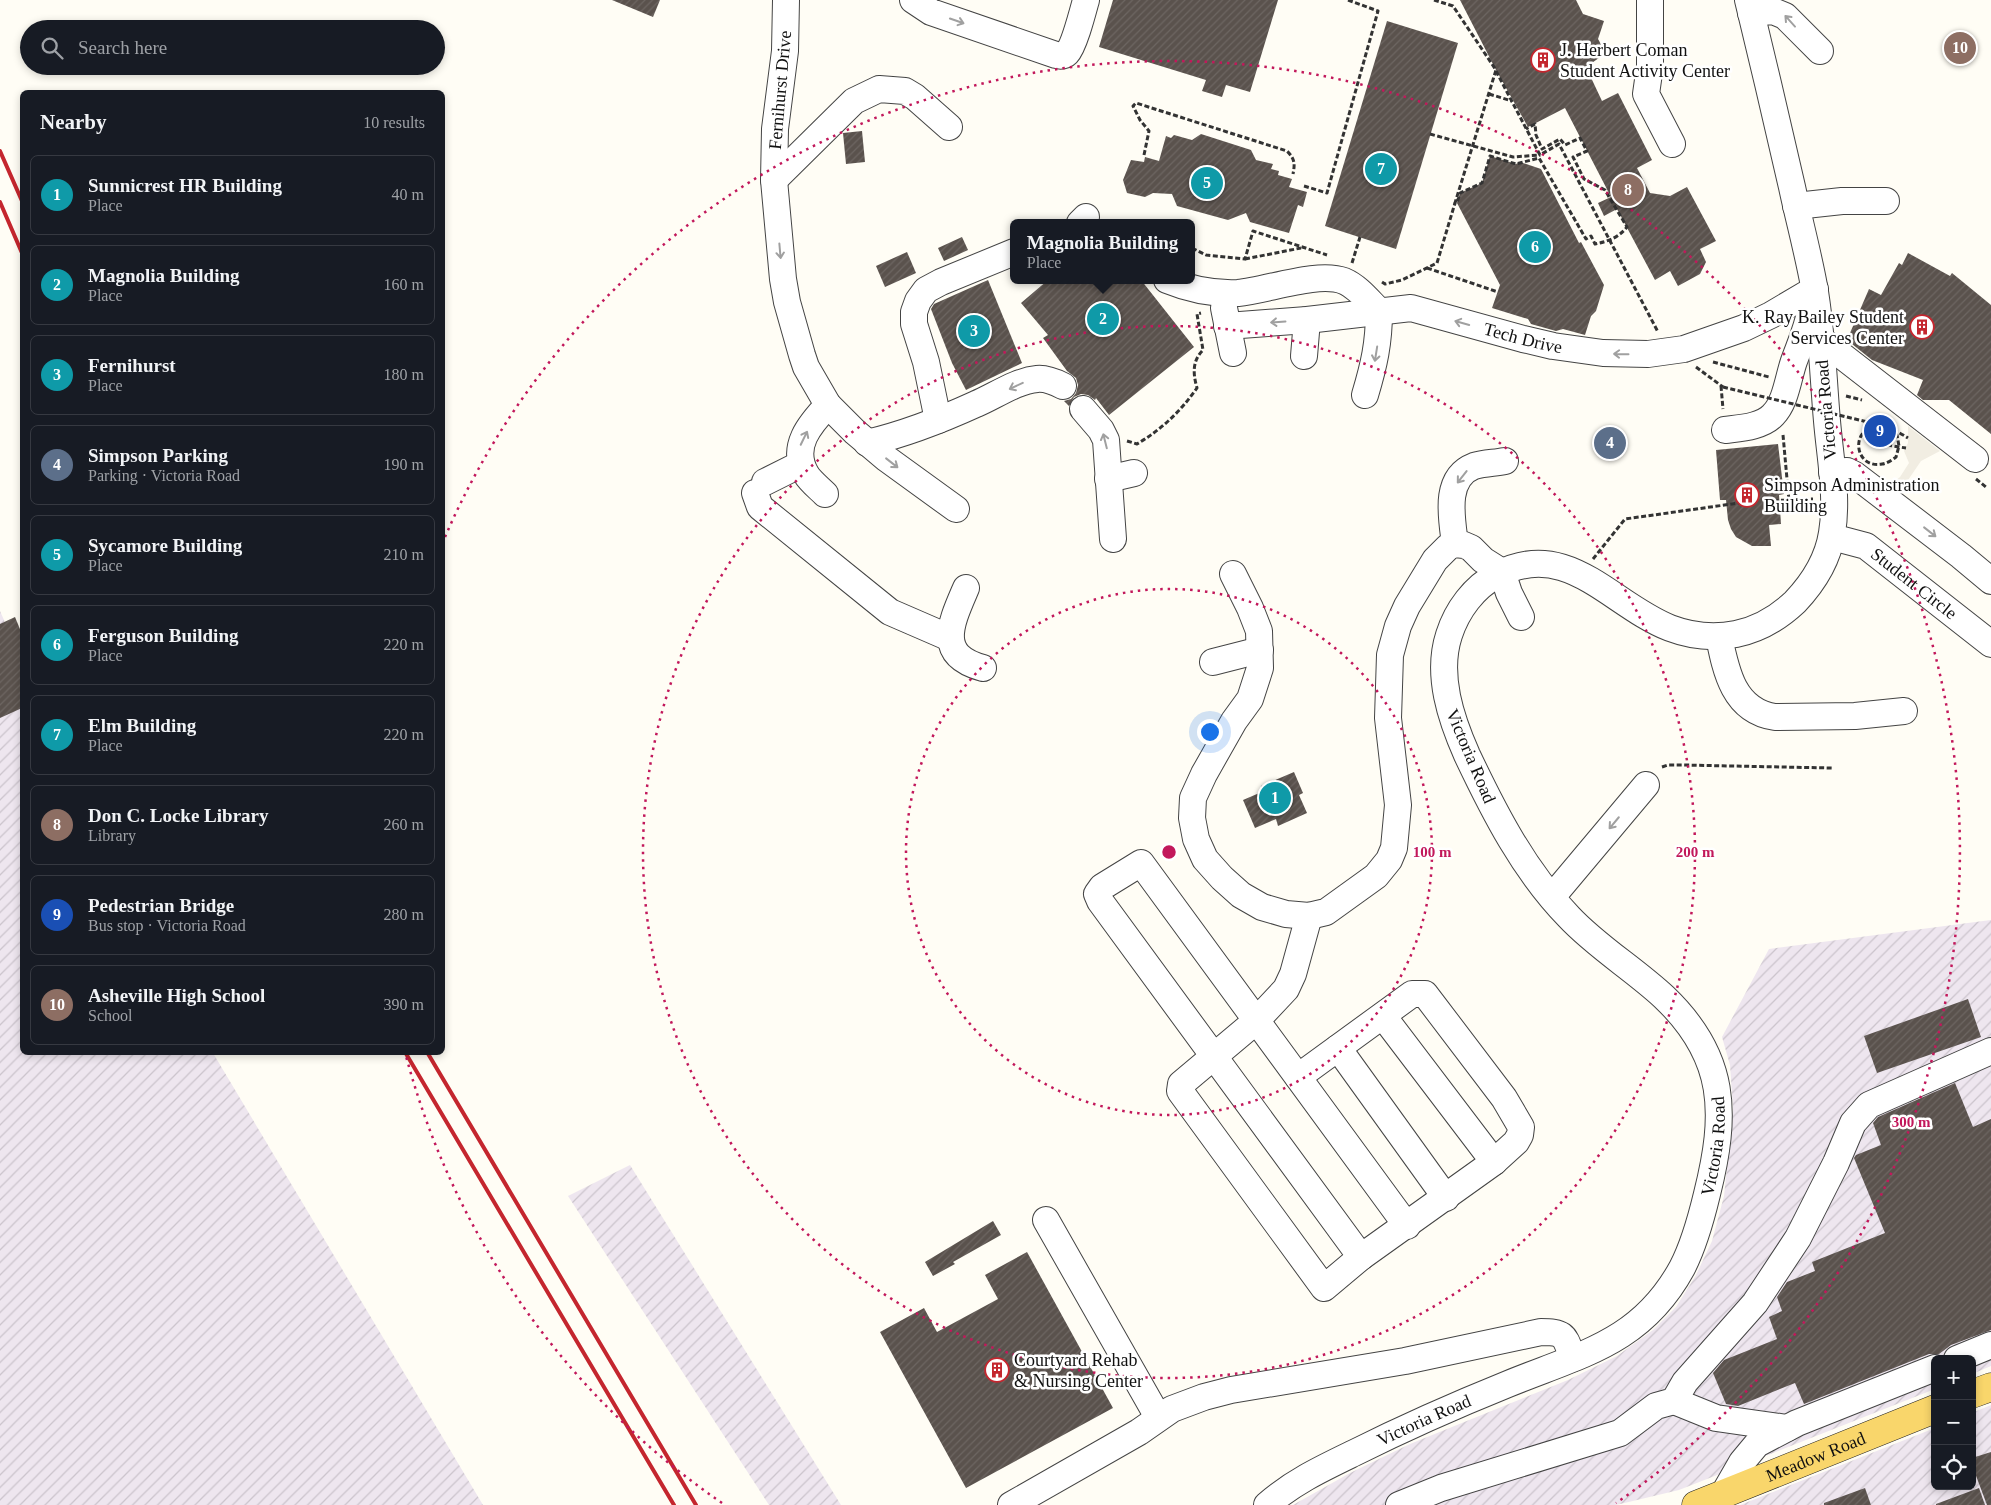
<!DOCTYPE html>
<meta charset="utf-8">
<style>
:root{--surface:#171b24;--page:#20242c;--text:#f1f3f6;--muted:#9ea1a6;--line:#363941;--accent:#c4262e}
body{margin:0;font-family:"Times New Roman",serif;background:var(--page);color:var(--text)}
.controls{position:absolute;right:15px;bottom:15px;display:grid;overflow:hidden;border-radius:8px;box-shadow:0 2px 8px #0003}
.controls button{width:45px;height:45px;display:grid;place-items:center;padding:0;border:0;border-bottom:1px solid var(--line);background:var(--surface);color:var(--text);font:25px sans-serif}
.you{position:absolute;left:1209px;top:731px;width:18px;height:18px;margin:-12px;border:4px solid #fff;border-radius:50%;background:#1a73e8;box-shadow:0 0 0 8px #1a73e833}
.badge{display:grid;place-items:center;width:32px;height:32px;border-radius:50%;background:var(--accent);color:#fff;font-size:16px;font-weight:700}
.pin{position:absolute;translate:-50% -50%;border:2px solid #fff;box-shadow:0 1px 5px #0006}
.popup{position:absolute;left:1010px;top:219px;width:185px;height:65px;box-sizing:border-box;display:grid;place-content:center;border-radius:8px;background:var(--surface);filter:drop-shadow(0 1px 4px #0005);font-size:16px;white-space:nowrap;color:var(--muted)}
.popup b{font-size:19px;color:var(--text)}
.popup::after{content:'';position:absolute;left:50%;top:100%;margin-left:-10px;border:10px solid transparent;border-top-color:var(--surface)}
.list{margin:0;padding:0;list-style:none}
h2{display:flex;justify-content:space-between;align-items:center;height:65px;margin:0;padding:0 20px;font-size:21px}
h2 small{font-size:16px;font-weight:400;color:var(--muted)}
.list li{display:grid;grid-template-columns:32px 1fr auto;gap:15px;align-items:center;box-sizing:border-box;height:80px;margin:0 10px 10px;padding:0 10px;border:1px solid var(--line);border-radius:8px}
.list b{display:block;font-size:19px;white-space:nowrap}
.list p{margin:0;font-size:16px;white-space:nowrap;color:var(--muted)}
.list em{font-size:16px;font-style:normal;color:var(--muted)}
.icon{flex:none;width:28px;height:28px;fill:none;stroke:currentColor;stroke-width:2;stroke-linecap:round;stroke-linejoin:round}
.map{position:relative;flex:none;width:1991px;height:1505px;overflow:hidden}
.search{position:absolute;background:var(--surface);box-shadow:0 2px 8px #0003;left:20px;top:20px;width:425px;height:55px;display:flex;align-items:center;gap:12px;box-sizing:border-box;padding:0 18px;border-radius:28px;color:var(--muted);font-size:19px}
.panel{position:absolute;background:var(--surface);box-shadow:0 2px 8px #0003;left:20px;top:90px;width:425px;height:965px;border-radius:8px}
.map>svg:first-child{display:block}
</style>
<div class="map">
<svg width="1991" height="1505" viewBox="0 0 1991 1505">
<defs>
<pattern id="industrial-furrows" width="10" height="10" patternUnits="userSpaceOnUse" patternTransform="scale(1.25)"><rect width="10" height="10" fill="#eee6ef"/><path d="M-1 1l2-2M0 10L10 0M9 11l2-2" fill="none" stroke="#cbc4cc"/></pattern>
<pattern id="building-hatch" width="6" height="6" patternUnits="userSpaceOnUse" patternTransform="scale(1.25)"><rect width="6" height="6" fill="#5a524d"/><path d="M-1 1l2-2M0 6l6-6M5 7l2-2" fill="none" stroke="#6d6662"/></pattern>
</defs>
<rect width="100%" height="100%" fill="#fffdf5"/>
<g fill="url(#industrial-furrows)">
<path d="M 0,611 L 22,661 L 22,1052 L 213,1053 L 483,1505 L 0,1505 Z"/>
<path d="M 1991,920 L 1991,1366 L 1972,1374 L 1972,1359 L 1935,1359 L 1935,1389 L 1679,1490 L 1616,1505 L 1293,1505 L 1350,1473 L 1410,1444 L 1568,1380 L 1617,1356 L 1653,1330 L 1676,1307 L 1696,1275 L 1712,1241 L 1724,1196 L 1733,1108 L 1730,1065 L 1722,1037 L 1769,949 Z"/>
<path d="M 630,1165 L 841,1505 L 769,1505 L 568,1196 Z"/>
<path d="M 1991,1405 L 1991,1505 L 1740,1505 L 1935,1428 L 1935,1486 L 1972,1486 L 1972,1413 Z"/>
</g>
<path fill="#f1ede2" d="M 1908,426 L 1940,451 L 1921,461 L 1906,483 L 1904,493 L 1892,484 L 1900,477 L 1909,463 L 1904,451 L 1908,443 Z"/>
<g fill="url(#building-hatch)">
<path d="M 612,0 L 660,0 L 653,17 Z"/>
<path d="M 1113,0 L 1278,0 L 1250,92 L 1226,85 L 1222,97 L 1202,91 L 1206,80 L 1099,47 Z"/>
<path d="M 1460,0 L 1576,0 L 1583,14 L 1604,21 L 1598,39 L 1606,53 L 1586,67 L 1602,101 L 1618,93 L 1652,160 L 1637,168 L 1650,193 L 1670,196 L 1687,187 L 1716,241 L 1700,249 L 1706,262 L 1700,274 L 1678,286 L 1670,271 L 1655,280 L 1617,209 L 1604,216 L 1598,203 L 1611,197 L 1565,108 L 1528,127 L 1496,70 Z"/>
<path d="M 1387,21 L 1458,43 L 1396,249 L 1325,226 Z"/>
<path d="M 862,131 L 865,162 L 846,164 L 843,133 Z"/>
<path d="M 1201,134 L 1251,150 L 1256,160 L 1273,164 L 1271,169 L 1279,171 L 1278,175 L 1292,179 L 1289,187 L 1307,192 L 1303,207 L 1298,205 L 1289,233 L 1250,222 L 1246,213 L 1228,220 L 1177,206 L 1172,194 L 1153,193 L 1145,197 L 1127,193 L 1123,180 L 1131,160 L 1144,162 L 1145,157 L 1159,161 L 1166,136 L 1171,138 L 1174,135 L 1192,140 Z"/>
<path d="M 1490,156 L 1516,164 L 1520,162 L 1541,169 L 1579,243 L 1581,242 L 1604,285 L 1596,311 L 1591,316 L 1585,335 L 1563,329 L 1556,331 L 1531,324 L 1528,319 L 1492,308 L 1500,285 L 1457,203 L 1460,193 L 1482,183 Z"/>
<path d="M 962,237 L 968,250 L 944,261 L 938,248 Z"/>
<path d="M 907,252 L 916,273 L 885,287 L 876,266 Z"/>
<path d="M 1908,253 L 1950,276 L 1952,273 L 1991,305 L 1991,434 L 1949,400 L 1923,400 L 1917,395 L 1923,380 L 1872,360 L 1847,340 L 1869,289 L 1881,295 L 1899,263 L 1902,265 Z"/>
<path d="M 988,280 L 1022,363 L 966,390 L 952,363 L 931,309 L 934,304 Z"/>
<path d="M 1048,280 L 1141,280 L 1194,347 L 1109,415 L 1096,398 L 1095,400 L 1088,395 L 1081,394 L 1074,397 L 1069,406 L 1064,401 L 1071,399 L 1076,393 L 1078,385 L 1076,378 L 1067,371 L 1043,338 L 1048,335 L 1021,303 Z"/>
<path d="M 1778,444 L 1784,494 L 1779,495 L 1781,524 L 1769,525 L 1771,546 L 1752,546 L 1736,537 L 1731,529 L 1728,520 L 1726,500 L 1720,500 L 1716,450 Z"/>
<path d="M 15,617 L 22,634 L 22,708 L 0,718 L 0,624 Z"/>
<path d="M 1294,772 L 1303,793 L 1299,795 L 1307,813 L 1278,826 L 1276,819 L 1255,828 L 1243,800 L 1264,791 L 1261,786 Z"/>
<path d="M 1968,999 L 1981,1037 L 1877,1073 L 1864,1036 Z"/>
<path d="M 1955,1083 L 1973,1127 L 1991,1119 L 1991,1330 L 1951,1345 L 1939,1354 L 1929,1354 L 1804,1404 L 1795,1383 L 1738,1406 L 1726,1404 L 1713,1373 L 1724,1360 L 1777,1339 L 1769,1317 L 1782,1311 L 1777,1297 L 1787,1282 L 1815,1271 L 1812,1262 L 1885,1233 L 1854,1158 L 1856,1155 L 1881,1145 L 1873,1123 L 1878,1117 Z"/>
<path d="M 993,1221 L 1001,1235 L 953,1262 L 955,1264 L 933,1276 L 925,1262 Z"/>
<path d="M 1027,1252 L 1113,1408 L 966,1488 L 880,1332 L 924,1308 L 937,1332 L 998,1299 L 985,1275 Z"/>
<path d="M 1991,1452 L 1991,1505 L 1987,1505 L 1972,1465 L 1972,1458 Z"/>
<path d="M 1865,1488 L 1871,1505 L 1824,1505 L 1824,1503 Z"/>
<path d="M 1979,1488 L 1985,1505 L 1936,1505 L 1936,1504 Z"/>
</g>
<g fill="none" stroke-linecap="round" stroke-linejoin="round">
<g stroke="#444" stroke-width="28">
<g id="minor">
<path d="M 786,0 L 785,51 L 775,129 L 774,180 L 783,279 L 787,302 L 802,355 L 806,367 L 828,405 L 855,432 L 887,459 L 956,509"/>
<path d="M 913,0 L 931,12 L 1056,55 C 1060,56 1064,56 1067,53 C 1074,46 1083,11 1086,0"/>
<path d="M 1650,0 L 1650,66 L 1646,94 L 1672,144"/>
<path d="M 1751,13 L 1773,11 L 1785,16 L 1820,51"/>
<path d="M 774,180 L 854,101 L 879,89 L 905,91 L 915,97 L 949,127"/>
<path d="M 1796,206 L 1842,201 L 1886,201"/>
<path d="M 1080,223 L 1086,217"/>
<path d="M 1167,280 C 1189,289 1215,294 1238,293 C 1268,290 1318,271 1344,281 C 1358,287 1368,300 1379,311"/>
<path d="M 1224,308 L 1233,353"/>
<path id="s1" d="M 1227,326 L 1307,320 L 1411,308 L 1523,339 L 1553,346 L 1603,353 L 1648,354 L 1684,349 L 1744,328 L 1771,315 L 1815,289"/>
<path d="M 1819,338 L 1975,459"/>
<path d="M 1304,356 L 1307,320"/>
<path d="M 1365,395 C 1374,365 1379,343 1379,311"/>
<path d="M 1083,409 L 1101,430 L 1106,440 L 1113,539"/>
<path d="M 938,420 L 926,362 L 914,324 L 914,312 L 918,301 L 926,290 L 941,282 L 1014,252"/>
<path d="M 1725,430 C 1740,428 1762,427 1773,415 C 1786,402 1788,378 1794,361 C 1801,342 1807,329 1811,309"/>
<path d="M 867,443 C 905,434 941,420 976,404 C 995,396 1016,381 1037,379 C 1046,378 1055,382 1063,386"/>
<path d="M 1832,472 L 1847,471 L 1855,475 L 1961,556 L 1991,581"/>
<path d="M 1108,479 L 1134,473"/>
<path d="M 765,482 L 801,464"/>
<path d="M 755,493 L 760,507 L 890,612 L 950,638"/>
<path d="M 825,494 C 819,488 810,481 806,474 C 790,447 810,424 828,405"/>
<path id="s2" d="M 1832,537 L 1866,546 L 1991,644"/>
<path d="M 1455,544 C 1452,519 1443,478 1474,466 C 1484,463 1495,463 1505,461"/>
<path d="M 1233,574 L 1250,608 L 1259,631 L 1260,668 L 1250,699 L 1234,721 L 1204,774 L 1193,798 L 1192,818 L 1196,839 L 1205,859 L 1222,878 L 1241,895 L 1262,907 L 1286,914 L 1309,916 L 1326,912 L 1376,876 L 1389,860 L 1394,848 L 1398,805 L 1388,718 L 1390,655 L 1398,626 L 1407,606 L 1435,560 L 1448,547 L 1455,544 L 1464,545 L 1471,548 L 1483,560 L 1502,572 L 1509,593 L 1521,617"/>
<path d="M 966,588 C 951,623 935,655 983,668"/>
<path d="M 1719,637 C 1726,672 1734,711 1775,717 L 1855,716 L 1904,711"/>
<path d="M 1213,662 L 1260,650"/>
<path d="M 1552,897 L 1646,785"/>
<path d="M 1383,1016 L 1494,1162"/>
<path d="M 1338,1048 L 1446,1198"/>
<path d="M 1298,1077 L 1412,994 L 1425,994 L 1504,1098 L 1521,1127 L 1520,1135 L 1516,1142 L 1494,1162 L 1361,1257 L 1324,1288 L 1180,1091 L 1181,1084 L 1256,1021 L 1286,989 L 1293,974 L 1309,916"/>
<path d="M 1046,1220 L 1158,1417"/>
<path d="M 1361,1257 L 1100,901 L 1097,894 L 1102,887 L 1141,863 L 1407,1226"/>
<path d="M 1957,1359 L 1991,1345"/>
<path d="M 1674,1401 L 1716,1418 L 1787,1428"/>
<path d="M 1723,1495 L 1742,1462 L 1757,1444 L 1797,1423 L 1935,1368"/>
<path d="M 1011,1505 L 1139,1432 L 1172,1409 L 1204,1397 L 1231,1390 L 1405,1361 L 1541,1332 C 1566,1332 1564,1336 1573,1358"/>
<path id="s3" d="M 1267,1505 C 1293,1482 1323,1468 1354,1453 C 1404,1428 1456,1405 1508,1384 C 1581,1354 1641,1343 1682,1268 C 1694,1245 1701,1219 1707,1194 C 1727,1114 1727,1057 1664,997 C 1634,969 1597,947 1569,917 C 1524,871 1494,812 1467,755 C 1451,719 1436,675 1449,635 C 1457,610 1474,587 1497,575 C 1567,537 1611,605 1670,628 C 1691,636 1715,638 1736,634 C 1760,629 1778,618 1795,602 C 1813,583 1828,559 1832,533 C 1838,497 1830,457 1827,421 C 1823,376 1822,330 1814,286 C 1808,253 1799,220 1792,187 C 1778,125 1763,62 1748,0"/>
<path d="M 1399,1505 L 1441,1488 L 1620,1433 L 1656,1406 L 1674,1401 L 1685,1382 L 1755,1303 L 1798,1238 L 1836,1163 L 1853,1123 L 1869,1105 L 1991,1051"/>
</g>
</g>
<g stroke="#222" stroke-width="29">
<g id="major">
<path d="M 1972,1394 L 1991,1387"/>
<path id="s4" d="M 1696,1505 L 1935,1409"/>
</g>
</g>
<g stroke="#333" stroke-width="3" stroke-dasharray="5 2.5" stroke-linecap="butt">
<path d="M 1434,0 L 1453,6 L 1496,70 L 1455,203 L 1457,203 L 1460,193 L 1482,183 L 1490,156 L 1516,164 L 1539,158 L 1586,239 L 1591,236 L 1595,244 C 1609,241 1618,238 1627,227 L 1605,190 L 1584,179 L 1573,157 L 1587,151 L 1580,138 L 1565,145 L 1560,139 L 1542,149 L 1536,135 L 1535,124 L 1526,129"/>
<path d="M 1496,71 L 1540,155 L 1559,144 L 1658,332"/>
<path d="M 1489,94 L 1512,101"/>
<path d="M 1430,134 L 1513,157 L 1540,155"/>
<path d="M 1144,155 L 1149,131 L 1140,120 L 1133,106 L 1136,103 L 1287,151 C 1295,159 1295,164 1293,174"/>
<path d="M 1304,186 L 1327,193 L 1378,11 L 1348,0"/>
<path d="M 1192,248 L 1206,255 L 1245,259 L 1253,231 L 1327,255"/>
<path d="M 1245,259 L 1301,248"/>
<path d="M 1352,263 L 1360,237"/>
<path d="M 1427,268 L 1498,292"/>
<path d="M 1382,282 L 1385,284 L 1402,280 L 1437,263 L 1455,203"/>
<path d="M 1713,362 L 1769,377"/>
<path d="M 1696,367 L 1723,387"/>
<path d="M 1721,386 L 1723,409"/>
<path d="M 1846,396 L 1862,400"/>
<path d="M 1871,423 L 1880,444 L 1906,448"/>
<path d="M 1783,435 L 1789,501"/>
<path d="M 1127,441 L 1137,444 C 1162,429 1180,412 1197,388 C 1193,374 1192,361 1203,350 L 1197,314 L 1201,313"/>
<path d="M 1976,479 L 1986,487"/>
<path d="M 1766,501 L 1813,499"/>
<path d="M 1593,559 L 1625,519 L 1739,503"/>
<path d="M 1662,767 L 1668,765 L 1683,765 L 1832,768"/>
</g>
<use href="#minor" stroke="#fff" stroke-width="26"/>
<use href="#major" stroke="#f9d66b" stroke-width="28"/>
<g stroke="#c4262e" stroke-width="4">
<path d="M 0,151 L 22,201"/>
<path d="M 0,202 L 22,253"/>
<path d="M 405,1052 L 674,1505"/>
<path d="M 427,1052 L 696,1505"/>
</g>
<path stroke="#333" stroke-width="3" stroke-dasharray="5 2.5" stroke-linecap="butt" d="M 1723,387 L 1888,427 L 1897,435 L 1899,446 L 1896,457 C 1892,460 1886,464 1882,464 C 1850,470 1849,415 1891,429 C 1897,431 1903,435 1908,438"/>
</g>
<defs><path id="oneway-shaft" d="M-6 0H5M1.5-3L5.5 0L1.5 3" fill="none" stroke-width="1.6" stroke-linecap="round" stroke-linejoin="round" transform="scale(1.25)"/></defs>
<g stroke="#a0a0a0">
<use href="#oneway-shaft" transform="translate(957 21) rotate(19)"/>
<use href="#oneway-shaft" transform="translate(1790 21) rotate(-132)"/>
<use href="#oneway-shaft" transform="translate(780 251) rotate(85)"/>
<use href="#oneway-shaft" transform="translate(1278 322) rotate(176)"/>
<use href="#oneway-shaft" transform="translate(1462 323) rotate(-164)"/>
<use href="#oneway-shaft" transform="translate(1376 354) rotate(99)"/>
<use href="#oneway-shaft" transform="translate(1621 354) rotate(-179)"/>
<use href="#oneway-shaft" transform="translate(1016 386) rotate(155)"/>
<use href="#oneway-shaft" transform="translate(804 438) rotate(-64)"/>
<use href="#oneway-shaft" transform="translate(1105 441) rotate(-104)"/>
<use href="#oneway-shaft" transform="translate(892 463) rotate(38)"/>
<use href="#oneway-shaft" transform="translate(1462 477) rotate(128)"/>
<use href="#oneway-shaft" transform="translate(1930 532) rotate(38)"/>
<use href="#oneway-shaft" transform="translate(1614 823) rotate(130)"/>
</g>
<g fill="none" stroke="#c2185b" stroke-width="2.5" stroke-dasharray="2.5 5">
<circle cx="1169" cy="852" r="263"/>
<circle cx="1169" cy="852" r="526"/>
<path d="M722 1503A790 790 0 0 1 406 1056M445 537A790 790 0 1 1 1616 1503"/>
</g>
<defs>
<g id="building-ring" transform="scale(1.25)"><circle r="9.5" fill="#fff" stroke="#c4262e" stroke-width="1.5"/><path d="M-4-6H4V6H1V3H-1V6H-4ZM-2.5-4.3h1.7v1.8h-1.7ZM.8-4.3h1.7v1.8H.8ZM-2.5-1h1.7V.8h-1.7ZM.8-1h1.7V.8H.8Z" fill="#c4262e"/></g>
</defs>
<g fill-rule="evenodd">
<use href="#building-ring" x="1543" y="60"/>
<use href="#building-ring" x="1922" y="327"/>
<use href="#building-ring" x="1747" y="495"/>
<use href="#building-ring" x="997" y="1370"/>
</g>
<g text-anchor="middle" stroke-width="5" stroke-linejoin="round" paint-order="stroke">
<g font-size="18" fill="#111" stroke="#fff" text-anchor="start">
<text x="1560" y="56">J. Herbert Coman<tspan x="1560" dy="21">Student Activity Center</tspan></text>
<text x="1904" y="323" text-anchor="end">K. Ray Bailey Student<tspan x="1904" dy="21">Services Center</tspan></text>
<text x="1764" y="491">Simpson Administration<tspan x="1764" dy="21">Building</tspan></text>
<text x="1014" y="1366">Courtyard Rehab<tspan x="1014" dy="21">&amp; Nursing Center</tspan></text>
</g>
<g font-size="18" fill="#111" stroke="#fff">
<text transform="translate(780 90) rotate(-85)" y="6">Fernihurst Drive</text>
<text dy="6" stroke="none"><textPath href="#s1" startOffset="301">Tech Drive</textPath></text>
<text transform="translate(1826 410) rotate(-95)" y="6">Victoria Road</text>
<text dy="6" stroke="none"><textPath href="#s2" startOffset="96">Student Circle</textPath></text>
<text transform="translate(1471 756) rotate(67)" y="6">Victoria Road</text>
<text dy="6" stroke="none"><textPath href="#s3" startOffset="612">Victoria Road</textPath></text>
<text dy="6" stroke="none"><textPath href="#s3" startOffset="179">Victoria Road</textPath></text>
<text dy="6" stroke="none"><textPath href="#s4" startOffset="129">Meadow Road</textPath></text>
</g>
</g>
<circle cx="1169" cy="852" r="8" fill="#c2185b" stroke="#fff" stroke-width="2.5"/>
<g font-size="15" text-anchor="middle" font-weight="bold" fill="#c2185b" stroke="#fff" stroke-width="5" stroke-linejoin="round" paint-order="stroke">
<text x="1432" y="857">100 m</text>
<text x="1695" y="857">200 m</text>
<text x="1911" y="1127">300 m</text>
</g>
</svg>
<div class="controls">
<button>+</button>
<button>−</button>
<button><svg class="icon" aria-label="locate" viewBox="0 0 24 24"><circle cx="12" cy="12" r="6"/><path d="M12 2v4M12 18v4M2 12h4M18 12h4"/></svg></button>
</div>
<div class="you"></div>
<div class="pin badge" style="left:1275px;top:798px;background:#0f9aa8">1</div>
<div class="pin badge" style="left:1103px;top:319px;background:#0f9aa8">2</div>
<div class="popup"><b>Magnolia Building</b>Place</div>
<div class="pin badge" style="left:974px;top:331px;background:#0f9aa8">3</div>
<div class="pin badge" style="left:1610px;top:443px;background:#5c6f8a">4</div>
<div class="pin badge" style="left:1207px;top:183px;background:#0f9aa8">5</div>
<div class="pin badge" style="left:1535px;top:247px;background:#0f9aa8">6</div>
<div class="pin badge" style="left:1381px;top:169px;background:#0f9aa8">7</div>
<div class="pin badge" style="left:1628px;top:190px;background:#8d6e63">8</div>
<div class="pin badge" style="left:1880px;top:431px;background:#1a4fb4">9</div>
<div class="pin badge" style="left:1960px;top:48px;background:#8d6e63">10</div>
<div class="search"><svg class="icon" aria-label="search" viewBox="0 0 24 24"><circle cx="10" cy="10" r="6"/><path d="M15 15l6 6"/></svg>Search here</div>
<section class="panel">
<h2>Nearby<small>10 results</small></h2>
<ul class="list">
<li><span class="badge" style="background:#0f9aa8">1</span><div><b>Sunnicrest HR Building</b><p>Place</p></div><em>40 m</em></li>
<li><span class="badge" style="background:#0f9aa8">2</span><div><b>Magnolia Building</b><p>Place</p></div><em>160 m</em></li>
<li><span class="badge" style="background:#0f9aa8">3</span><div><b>Fernihurst</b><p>Place</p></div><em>180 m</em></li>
<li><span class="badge" style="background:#5c6f8a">4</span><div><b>Simpson Parking</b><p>Parking · Victoria Road</p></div><em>190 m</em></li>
<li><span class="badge" style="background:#0f9aa8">5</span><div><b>Sycamore Building</b><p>Place</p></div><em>210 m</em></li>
<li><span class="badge" style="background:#0f9aa8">6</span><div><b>Ferguson Building</b><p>Place</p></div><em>220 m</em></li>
<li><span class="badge" style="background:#0f9aa8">7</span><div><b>Elm Building</b><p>Place</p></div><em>220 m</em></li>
<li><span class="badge" style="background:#8d6e63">8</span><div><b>Don C. Locke Library</b><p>Library</p></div><em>260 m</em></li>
<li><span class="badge" style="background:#1a4fb4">9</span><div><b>Pedestrian Bridge</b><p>Bus stop · Victoria Road</p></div><em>280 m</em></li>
<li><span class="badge" style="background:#8d6e63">10</span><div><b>Asheville High School</b><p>School</p></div><em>390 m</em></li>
</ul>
</section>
</div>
